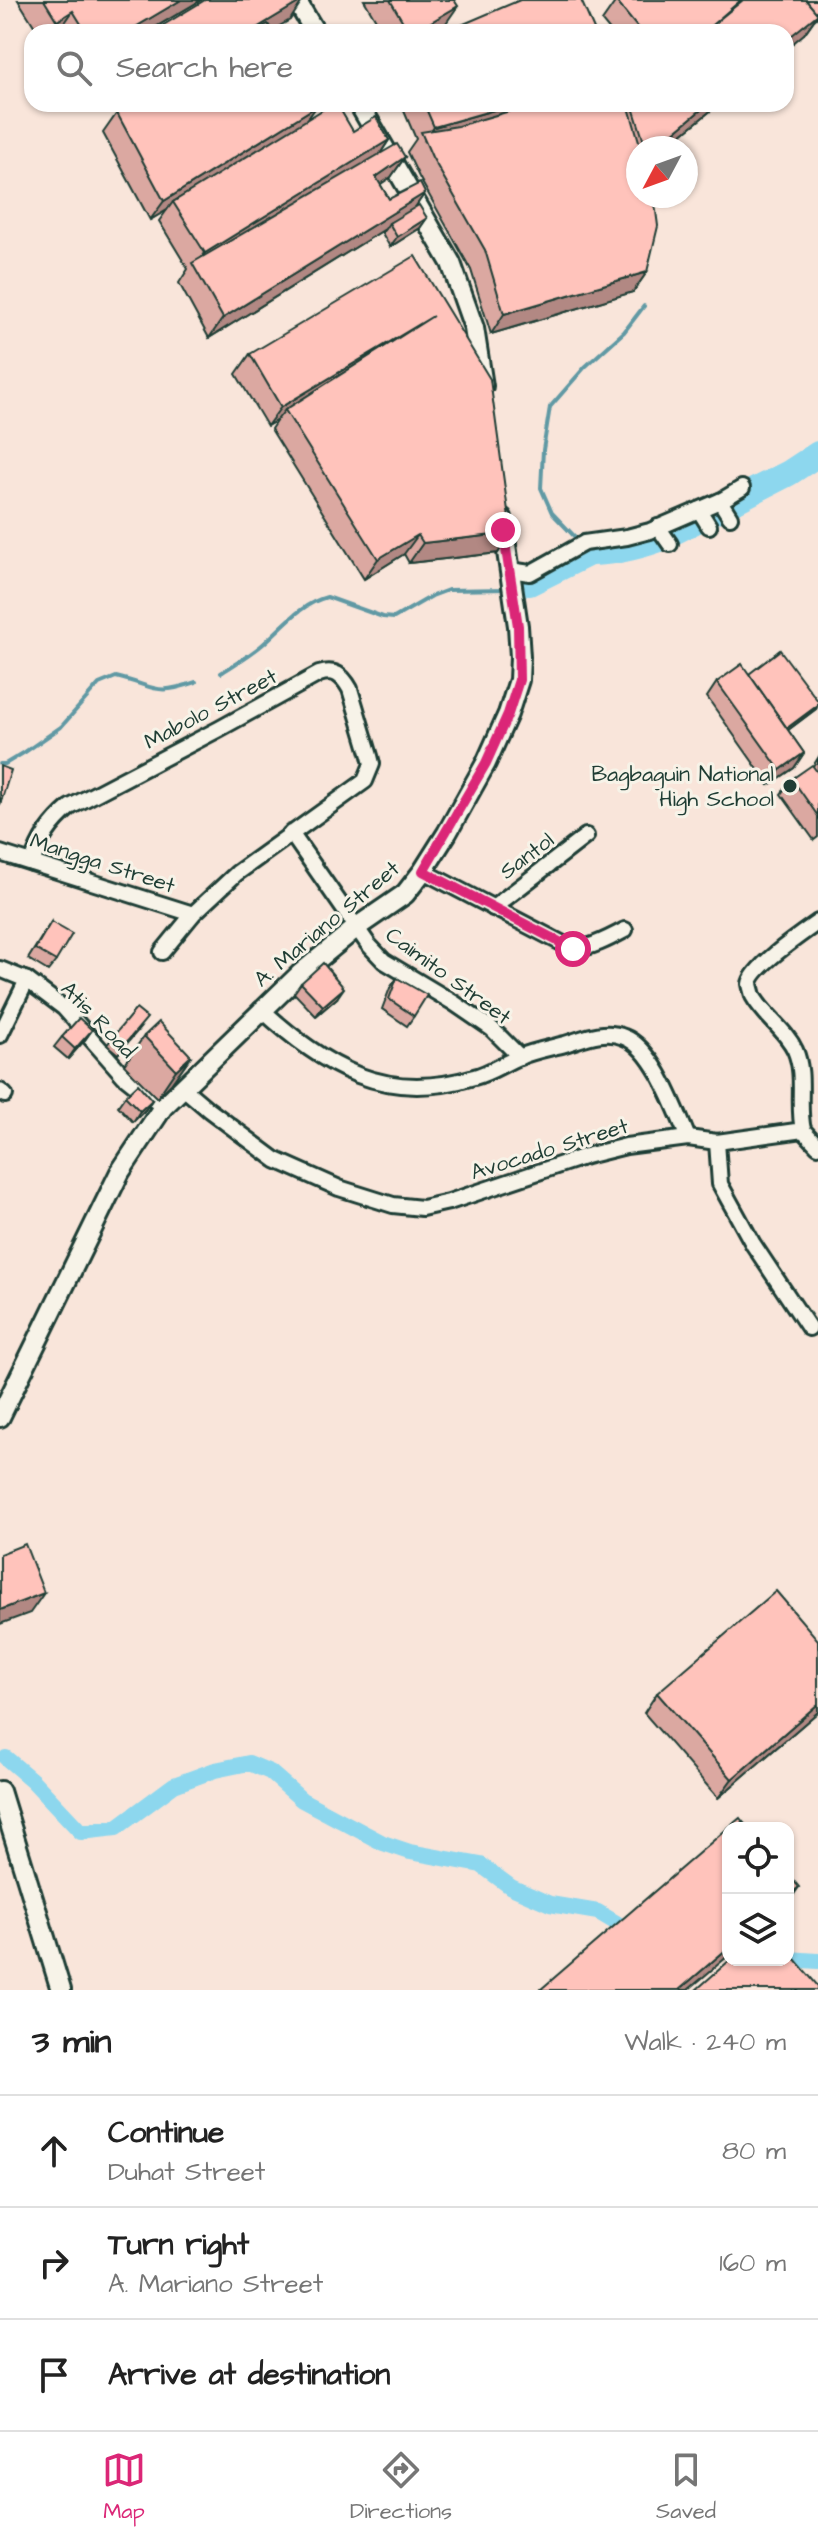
<!DOCTYPE html>
<meta charset="utf-8">
<style>
:root{--surface:#fff;--page:#f6f6f6;--text:#222;--muted:#767676;--line:#e0e0e0;--accent:#db2777}
body{margin:0;font-family:"Architects Daughter",sans-serif;background:var(--page);color:var(--text)}
.controls{position:absolute;right:24px;bottom:24px;display:grid;overflow:hidden;border-radius:16px;box-shadow:0 2px 6px #0004}
.controls button{width:72px;height:72px;display:grid;place-items:center;padding:0;border:0;border-bottom:2px solid var(--line);background:var(--surface);color:var(--text);font:40px sans-serif}
.compass{position:absolute;left:626px;top:136px;width:72px;height:72px;border-radius:50%;background:var(--surface);box-shadow:0 2px 6px #0004;rotate:229deg}
.stop{position:absolute;width:24px;height:24px;margin:-18px;border:6px solid #db2777;border-radius:50%;background:#fff}
.stop.end{background:#db2777;border-color:#fff;box-shadow:0 2px 8px #0008}
.list{margin:0;padding:0;list-style:none}
h2{display:flex;justify-content:space-between;align-items:center;height:104px;margin:0;padding:0 32px;font-size:34px}
h2 small{font-size:26px;font-weight:400;color:var(--muted)}
.list li{display:grid;grid-template-columns:52px 1fr auto;gap:24px;align-items:center;box-sizing:border-box;height:112px;padding:0 32px;border-top:2px solid var(--line)}
.list b{display:block;font-size:30px;white-space:nowrap}
.list p{margin:0;font-size:26px;white-space:nowrap;color:var(--muted)}
.list em{font-size:26px;font-style:normal;color:var(--muted)}
.icon{flex:none;width:44px;height:44px;fill:none;stroke:currentColor;stroke-width:2;stroke-linecap:round;stroke-linejoin:round}
.map{position:relative;flex:none;width:818px;height:1990px;overflow:hidden}
.search{position:absolute;background:var(--surface);box-shadow:0 2px 6px #0004;left:24px;right:24px;top:24px;height:88px;display:flex;align-items:center;gap:20px;box-sizing:border-box;padding:0 28px;border-radius:24px;color:var(--muted);font-size:30px}
.sheet{height:440px;background:var(--surface)}
nav{display:flex;justify-content:space-around;align-items:center;box-sizing:border-box;height:112px;border-top:2px solid var(--line);background:var(--surface);font-size:22px;color:var(--muted)}
nav a{display:grid;justify-items:center;gap:4px}
nav .on{color:var(--accent)}
.map>svg:first-child{display:block}
</style>
<div class="map">
<svg width="818" height="1990" viewBox="0 0 818 1990">
<rect width="100%" height="100%" fill="#f9e5da"/>
<filter id="ink" filterUnits="userSpaceOnUse"><feTurbulence type="fractalNoise" baseFrequency=".0125" numOctaves="2"/><feDisplacementMap in="SourceGraphic" scale="16" xChannelSelector="R" yChannelSelector="G"/><feConvolveMatrix kernelMatrix="1 2 1 2 8 2 1 2 1" color-interpolation-filters="sRGB"/></filter>
<g filter="url(#ink)">
<g fill="none" stroke-linecap="round" stroke-linejoin="round">
<g stroke="#6199a4" stroke-width="4">
<path d="M 575,537 L 552,513 L 541,488 L 543,450 L 550,407 L 585,367 L 624,332 L 644,306"/>
<path d="M 221,673 C 235,664 249,656 262,645 C 283,627 300,604 327,597 L 383,617 L 394,618 L 432,596 L 448,590 L 507,589"/>
<path d="M 0,764 L 5,764 L 25,752 L 61,727 L 99,684 L 116,677 C 156,686 153,697 196,682"/>
</g>
<g stroke="#8dd7ee" stroke-width="16">
<path d="M 6,1758 L 33,1781 L 81,1832 L 116,1828 L 174,1785 L 215,1770 L 249,1763 L 270,1772 L 302,1800 L 383,1843 L 410,1852 L 481,1865 L 511,1887 L 550,1904 L 598,1912 L 618,1924"/>
<path d="M 788,1959 L 818,1961"/>
</g>
<g stroke="#8dd7ee" stroke-width="26">
<path d="M 583,548 L 589,553 C 614,553 637,547 660,539 L 789,473 L 818,454"/>
<path d="M 529,583 L 589,553"/>
</g>
<g stroke="#1f3d34" stroke-width="20">
<g id="street">
<path d="M 720,501 L 730,517"/>
<path d="M 699,510 L 709,526"/>
<path d="M 658,527 L 670,544"/>
<path d="M 510,570 L 530,573 L 584,543 L 627,537 L 650,531 L 722,500 L 742,488"/>
<path d="M 291,833 L 368,944 L 384,961 L 454,1003 L 492,1029 L 520,1057"/>
<path d="M 0,853 L 193,914"/>
<path d="M 32,863 C 40,839 51,823 70,807 L 219,729 L 319,674 C 335,669 342,675 350,689 L 370,756 L 372,764 L 365,781 L 237,873 L 193,914 L 162,952"/>
<path d="M 423,871 L 573,949 C 588,950 612,937 625,930"/>
<path d="M 493,908 L 586,836"/>
<path d="M 0,969 L 27,980 L 64,1008 L 124,1076 L 163,1107"/>
<path d="M 261,1009 C 326,1068 385,1104 474,1077 C 490,1073 504,1063 519,1057 C 533,1051 550,1048 565,1044 C 585,1038 604,1029 624,1037 C 654,1048 676,1110 688,1138"/>
<path d="M 0,1035 L 27,980"/>
<path d="M 182,1087 L 209,1110 L 276,1160 L 339,1188 L 393,1205 L 422,1208 L 449,1202 L 586,1156 L 626,1146 L 688,1138 L 717,1142 L 803,1130 C 797,1104 806,1075 795,1050 C 786,1030 764,1016 753,996 C 753,995 750,985 750,984 C 751,968 804,932 818,922"/>
<path d="M 0,1091 L 5,1095"/>
<path d="M 803,1130 L 818,1146"/>
<path d="M 717,1142 L 720,1184 L 753,1244 L 809,1328"/>
</g>
</g>
<g stroke="#1f3d34" stroke-width="24">
<g id="secondary">
<path d="M 296,0 L 315,32"/>
<path d="M 359,104 L 451,263 L 474,328 L 483,386"/>
<path d="M 0,1417 L 120,1172 L 163,1107 L 300,974 L 357,927 L 405,894 L 423,871 L 447,833 L 486,763 L 508,714 L 519,680 L 520,657 L 518,626 L 502,518"/>
<path d="M 0,1791 L 61,1990"/>
</g>
</g>
<use href="#street" stroke="#f7f3e8" stroke-width="14"/>
<use href="#secondary" stroke="#f7f3e8" stroke-width="18"/>
</g>
<g fill="#dba8a1" stroke="#1f3d34" stroke-width="2">
<path d="M 18,0 L 201,0 L 147,32 L 60,32 L 59,31 L 38,32 Z"/>
<path d="M 364,0 L 454,0 L 444,26 L 433,32 L 383,32 Z"/>
<path d="M 818,0 L 818,16 L 814,20 L 804,34 L 786,32 L 611,32 L 602,21 L 616,1 Z"/>
<path d="M 120,104 L 316,104 L 308,119 L 389,140 L 380,154 L 405,157 L 391,177 L 380,184 L 389,199 L 425,193 L 415,207 L 427,218 L 420,228 L 390,247 L 382,233 L 385,229 L 209,338 L 179,283 L 188,269 L 159,221 L 167,210 L 150,220 L 103,133 L 117,113 L 123,109 Z"/>
<path d="M 401,104 L 719,104 L 665,148 L 638,148 L 647,272 L 633,292 L 491,334 L 471,270 L 419,177 L 407,152 L 416,139 Z"/>
<path d="M 250,354 L 511,533 L 498,553 L 409,563 L 404,554 L 364,579 L 271,429 L 277,420 L 267,426 L 236,374 Z"/>
<path d="M 749,674 L 816,709 L 788,730 L 804,753 L 794,768 L 769,785 L 707,697 L 717,682 Z"/>
<path d="M 818,758 L 818,837 L 814,840 L 781,794 L 792,779 L 813,766 Z"/>
<path d="M 51,922 L 56,961 L 48,971 L 28,959 Z"/>
<path d="M 397,978 L 414,1016 L 407,1026 L 382,1009 L 390,988 Z"/>
<path d="M 301,983 L 337,998 L 316,1016 L 294,993 Z"/>
<path d="M 140,1028 L 118,1054 L 107,1045 L 114,1035 Z"/>
<path d="M 92,1030 L 85,1040 L 68,1059 L 54,1047 L 62,1037 Z"/>
<path d="M 144,1036 L 191,1056 L 171,1084 L 157,1098 L 124,1065 Z"/>
<path d="M 125,1096 L 152,1100 L 145,1110 L 133,1122 L 118,1106 Z"/>
<path d="M 657,1693 L 818,1712 L 718,1798 L 644,1713 Z"/>
</g>
<g fill="#b28883" stroke="#1f3d34" stroke-width="2">
<path d="M 181,0 L 201,0 L 147,32 L 127,32 Z"/>
<path d="M 303,0 L 290,20 L 269,32 L 250,32 Z"/>
<path d="M 458,6 L 444,26 L 433,32 L 414,32 Z"/>
<path d="M 818,10 L 818,16 L 814,20 L 804,34 L 786,49 L 786,40 Z"/>
<path d="M 73,11 L 59,31 L 49,32 L 57,21 Z"/>
<path d="M 515,104 L 570,104 L 425,140 L 434,127 Z"/>
<path d="M 708,104 L 719,104 L 665,148 L 655,148 Z"/>
<path d="M 317,106 L 303,125 L 173,202 L 167,210 L 150,220 L 164,201 Z"/>
<path d="M 389,140 L 376,160 L 195,267 L 205,253 Z"/>
<path d="M 405,157 L 391,177 L 362,197 L 376,177 Z"/>
<path d="M 425,193 L 411,213 L 389,223 L 385,229 L 209,338 L 223,318 Z"/>
<path d="M 427,218 L 420,228 L 390,247 L 397,237 Z"/>
<path d="M 647,272 L 633,292 L 491,334 L 504,314 Z"/>
<path d="M 433,316 L 285,410 L 277,420 L 267,426 L 281,407 Z"/>
<path d="M 511,533 L 498,553 L 409,563 L 423,543 Z"/>
<path d="M 418,535 L 404,554 L 364,579 L 378,559 Z"/>
<path d="M 818,705 L 816,709 L 783,734 L 786,729 Z"/>
<path d="M 804,753 L 794,768 L 769,785 L 780,770 Z"/>
<path d="M 344,988 L 337,998 L 316,1016 L 323,1006 Z"/>
<path d="M 92,1030 L 85,1040 L 68,1059 L 75,1049 Z"/>
<path d="M 191,1056 L 171,1084 L 157,1098 L 176,1070 Z"/>
<path d="M 152,1100 L 145,1110 L 133,1122 L 140,1111 Z"/>
<path d="M 44,1593 L 30,1613 L 0,1624 L 0,1610 Z"/>
<path d="M 818,1704 L 818,1712 L 718,1798 L 732,1779 Z"/>
<path d="M 799,1887 L 788,1903 L 788,1896 Z"/>
<path d="M 728,1948 L 728,1956 L 688,1990 L 679,1990 Z"/>
</g>
<g fill="#ffc3bb" stroke="#1f3d34" stroke-width="2">
<path d="M 44,0 L 181,0 L 127,32 L 86,32 L 73,11 L 57,21 Z"/>
<path d="M 205,0 L 303,0 L 250,32 L 152,32 Z"/>
<path d="M 390,0 L 454,0 L 458,6 L 414,32 L 409,32 Z"/>
<path d="M 520,0 L 581,0 L 595,32 L 445,32 Z"/>
<path d="M 617,0 L 741,0 L 705,31 L 743,0 L 806,0 L 818,14 L 786,40 L 786,32 L 641,32 L 616,1 Z"/>
<path d="M 806,0 L 818,0 L 818,10 L 816,12 Z"/>
<path d="M 268,24 L 273,32 L 253,32 Z"/>
<path d="M 132,104 L 316,104 L 317,106 L 164,201 L 117,113 Z"/>
<path d="M 332,104 L 337,104 L 353,131 L 376,117 L 389,140 L 205,253 L 173,202 Z"/>
<path d="M 424,104 L 515,104 L 434,127 Z"/>
<path d="M 534,104 L 628,104 L 641,148 L 638,148 L 638,196 L 654,196 L 658,226 L 647,272 L 504,314 L 485,250 L 432,157 L 421,132 L 458,126 Z"/>
<path d="M 632,104 L 708,104 L 655,148 L 646,148 Z"/>
<path d="M 397,144 L 405,157 L 376,177 L 389,199 L 420,183 L 425,193 L 223,318 L 192,263 Z"/>
<path d="M 419,205 L 427,218 L 397,237 L 389,223 Z"/>
<path d="M 415,256 L 490,379 L 511,533 L 423,543 L 418,535 L 378,559 L 285,410 L 433,316 L 281,407 L 250,354 Z"/>
<path d="M 780,650 L 818,701 L 818,705 L 787,728 L 749,674 Z"/>
<path d="M 742,664 L 804,753 L 780,770 L 717,682 Z"/>
<path d="M 812,765 L 818,773 L 818,816 L 792,779 Z"/>
<path d="M 0,766 L 11,770 L 0,805 Z"/>
<path d="M 51,922 L 72,934 L 56,961 L 35,949 Z"/>
<path d="M 323,963 L 344,988 L 323,1006 L 301,983 Z"/>
<path d="M 397,978 L 427,995 L 414,1016 L 389,999 Z"/>
<path d="M 136,1009 L 147,1018 L 125,1044 L 114,1035 Z"/>
<path d="M 79,1018 L 92,1030 L 75,1049 L 62,1037 Z"/>
<path d="M 159,1022 L 191,1056 L 176,1070 L 144,1036 Z"/>
<path d="M 138,1084 L 152,1100 L 140,1111 L 125,1096 Z"/>
<path d="M 25,1544 L 44,1593 L 0,1610 L 0,1554 Z"/>
<path d="M 776,1591 L 818,1640 L 818,1704 L 732,1779 L 657,1693 Z"/>
<path d="M 740,1818 L 748,1828 L 728,1828 Z"/>
<path d="M 728,1828 L 728,1948 L 679,1990 L 540,1990 Z"/>
<path d="M 788,1874 L 799,1887 L 788,1896 Z"/>
<path d="M 788,1951 L 818,1986 L 818,1990 L 696,1990 L 730,1960 L 788,1960 Z"/>
</g>
</g>
<g fill="none" stroke-linecap="round" stroke-linejoin="round" filter="url(#ink)">
<path stroke="#db2777" stroke-width="10" d="M 503,530 L 518,626 L 519,680 L 508,714 L 486,763 L 423,871 L 573,949"/>
</g>
<circle fill="#1f3d34" stroke="#f7f3e8" stroke-width="3" cx="790" cy="786" r="8"/>
<g text-anchor="middle" stroke-width="6" stroke-linejoin="round" paint-order="stroke">
<g font-size="22" fill="#1f3d34" stroke="#f7f3e8">
<text transform="translate(210 708) rotate(-28)" y="8">Mabolo Street</text>
<text transform="translate(526 855) rotate(-37)" y="8">Santol</text>
<text transform="translate(103 862) rotate(18)" y="8">Mangga Street</text>
<text transform="translate(326 923) rotate(-40)" y="8">A. Mariano Street</text>
<text transform="translate(449 975) rotate(36)" y="8">Caimito Street</text>
<text transform="translate(99 1019) rotate(46)" y="8">Atis Road</text>
<text transform="translate(549 1148) rotate(-17)" y="8">Avocado Street</text>
</g>
<g font-size="22" fill="#1f3d34" stroke="#f7f3e8" text-anchor="end">
<text x="774" y="781">Bagbaguin National<tspan x="774" dy="25">High School</tspan></text>
</g>
</g>
</svg>
<div class="controls">
<button><svg class="icon" aria-label="locate" viewBox="0 0 24 24"><circle cx="12" cy="12" r="6"/><path d="M12 2v4M12 18v4M2 12h4M18 12h4"/></svg></button>
<button><svg class="icon" aria-label="layers" viewBox="0 0 24 24"><path d="M12 4l9 5-9 5-9-5zM3 14l9 5 9-5"/></svg></button>
</div>
<svg class="compass" viewBox="-18 -18 36 36"><path d="M0-13l5 13h-10z" fill="#e53935"/><path d="M0 13l5-13h-10z" fill="#767676"/></svg>
<div class="stop" style="left:573px;top:949px"></div>
<div class="stop end" style="left:503px;top:530px"></div>
<div class="search"><svg class="icon" aria-label="search" viewBox="0 0 24 24"><circle cx="10" cy="10" r="6"/><path d="M15 15l6 6"/></svg>Search here</div>
</div>
<section class="sheet">
<h2>3 min<small>Walk · 240 m</small></h2>
<ul class="list">
<li><svg class="icon" aria-label="ahead" viewBox="0 0 24 24"><path d="M12 20V5M6 11l6-6 6 6"/></svg><div><b>Continue</b><p>Duhat Street</p></div><em>80 m</em></li>
<li><svg class="icon" aria-label="right" viewBox="0 0 24 24"><path d="M7 20v-9h11M14 6l5 5-5 5"/></svg><div><b>Turn right</b><p>A. Mariano Street</p></div><em>160 m</em></li>
<li><svg class="icon" aria-label="arrive" viewBox="0 0 24 24"><path d="M6 21V4h12l-3 4 3 4H6"/></svg><div><b>Arrive at destination</b></div></li>
</ul>
</section>
<nav>
<a class="on"><svg class="icon" aria-label="map" viewBox="0 0 24 24"><path d="M3 6l6-2 6 2 6-2v14l-6 2-6-2-6 2zM9 4v14M15 6v14"/></svg>Map</a>
<a><svg class="icon" aria-label="directions" viewBox="0 0 24 24"><path d="M12 3l9 9-9 9-9-9zM9 14v-3h6M13 9l2 2-2 2"/></svg>Directions</a>
<a><svg class="icon" aria-label="saved" viewBox="0 0 24 24"><path d="M7 4h10v16l-5-4-5 4z"/></svg>Saved</a>
</nav>
